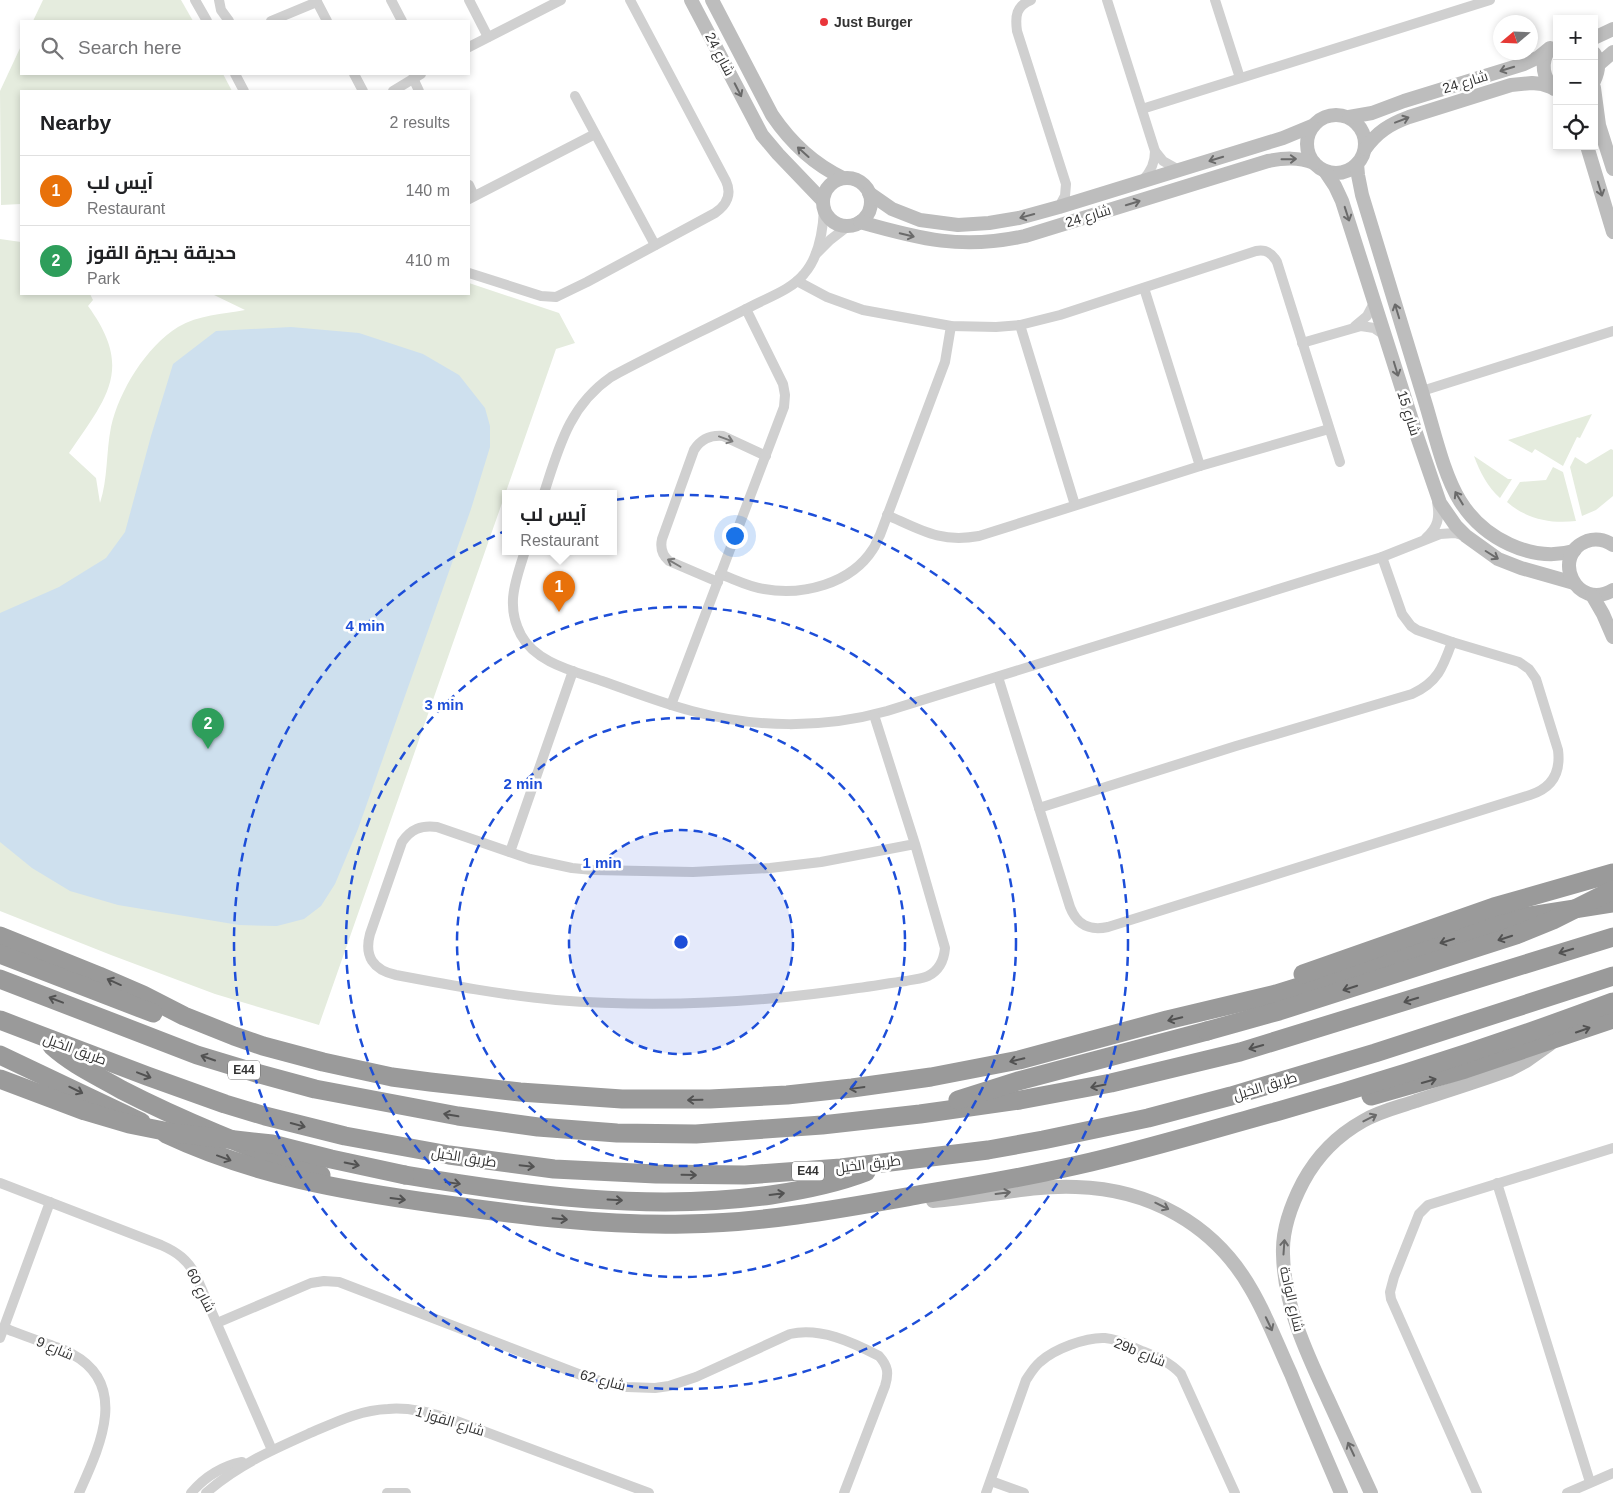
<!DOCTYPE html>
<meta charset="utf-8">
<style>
:root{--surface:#fff;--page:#f2f2f2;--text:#202124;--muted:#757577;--line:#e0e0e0;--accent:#e9353b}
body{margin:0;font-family:Helvetica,Cairo,sans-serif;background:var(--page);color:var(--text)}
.controls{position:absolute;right:15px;top:15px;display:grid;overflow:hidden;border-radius:0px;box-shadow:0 2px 8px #0003}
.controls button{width:45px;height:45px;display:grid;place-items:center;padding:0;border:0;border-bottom:1px solid var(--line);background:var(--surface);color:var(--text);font:25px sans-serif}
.compass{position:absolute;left:1493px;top:15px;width:45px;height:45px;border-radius:50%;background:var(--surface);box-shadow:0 2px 8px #0003;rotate:251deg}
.you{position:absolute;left:734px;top:535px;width:18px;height:18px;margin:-12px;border:4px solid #fff;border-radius:50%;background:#1a73e8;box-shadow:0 0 0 8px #1a73e833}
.badge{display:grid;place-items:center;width:32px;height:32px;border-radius:50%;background:var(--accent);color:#fff;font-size:16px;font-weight:700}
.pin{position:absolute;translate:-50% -41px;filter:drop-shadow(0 1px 2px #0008)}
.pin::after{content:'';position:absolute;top:26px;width:18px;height:15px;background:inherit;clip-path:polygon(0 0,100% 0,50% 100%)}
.popup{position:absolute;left:502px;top:490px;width:115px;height:65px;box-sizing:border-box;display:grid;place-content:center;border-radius:0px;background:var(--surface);filter:drop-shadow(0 1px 4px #0005);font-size:16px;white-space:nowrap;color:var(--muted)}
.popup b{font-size:19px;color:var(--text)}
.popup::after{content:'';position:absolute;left:50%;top:100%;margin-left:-10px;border:10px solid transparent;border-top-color:var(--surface)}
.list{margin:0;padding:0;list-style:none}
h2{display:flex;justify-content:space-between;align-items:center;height:65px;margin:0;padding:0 20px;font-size:21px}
h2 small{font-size:16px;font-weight:400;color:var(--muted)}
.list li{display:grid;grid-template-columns:32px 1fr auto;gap:15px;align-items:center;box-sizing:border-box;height:70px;padding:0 20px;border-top:1px solid var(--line)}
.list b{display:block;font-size:19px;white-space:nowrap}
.list p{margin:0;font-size:16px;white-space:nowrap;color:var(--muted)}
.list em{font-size:16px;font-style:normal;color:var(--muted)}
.icon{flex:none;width:28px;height:28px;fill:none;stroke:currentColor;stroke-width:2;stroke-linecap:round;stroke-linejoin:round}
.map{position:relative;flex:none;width:1613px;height:1493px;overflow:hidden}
.search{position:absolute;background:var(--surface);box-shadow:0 2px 8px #0003;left:20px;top:20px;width:450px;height:55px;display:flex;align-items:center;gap:12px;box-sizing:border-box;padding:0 18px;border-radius:0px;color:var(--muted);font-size:19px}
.panel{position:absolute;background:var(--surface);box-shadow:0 2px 8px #0003;left:20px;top:90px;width:450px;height:205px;border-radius:0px}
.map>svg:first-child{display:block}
</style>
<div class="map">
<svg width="1613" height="1493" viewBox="0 0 1613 1493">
<rect width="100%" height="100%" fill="#fff"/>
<g fill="#e5ecde">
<path d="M 43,0 L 181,0 L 193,21 L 33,21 Z"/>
<path d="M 21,46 L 21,74 L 223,74 L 232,91 L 21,91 L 21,204 L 1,205 L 0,91 Z"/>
<path d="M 0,239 L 21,242 L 21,294 L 90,294 L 93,300 L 88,306 C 134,369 107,397 69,453 L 96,478 L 100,503 C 108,479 106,452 111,427 C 119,391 146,347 178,327 C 198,315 223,314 245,310 L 212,294 L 469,294 L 469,283 L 559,313 L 575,343 L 556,349 L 319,1025 L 215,994 L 111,955 L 0,911 Z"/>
<path d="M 1592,414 L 1580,438 L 1577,437 L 1563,466 L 1535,449 L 1532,453 L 1508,440 Z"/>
<path d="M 1611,449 L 1613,450 L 1613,496 L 1596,510 L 1582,516 L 1570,467 L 1575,457 L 1586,464 Z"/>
<path d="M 1474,456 L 1508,479 L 1512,479 L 1500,498 C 1487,486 1480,472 1474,456 Z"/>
<path d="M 1553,467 L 1563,472 L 1576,521 C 1551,524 1526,519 1507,502 L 1520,482 L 1546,480 Z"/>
</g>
<path fill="#cee0ee" d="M 291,327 L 359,333 L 423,354 L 459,375 L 485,408 L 490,426 L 490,447 L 471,509 L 358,829 L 335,884 L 321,906 L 304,919 L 277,926 L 239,925 L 118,905 L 70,891 L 32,868 L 0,842 L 0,613 L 59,587 L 106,558 L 125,532 L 151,436 L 173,364 L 216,331 Z"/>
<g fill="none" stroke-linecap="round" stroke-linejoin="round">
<g stroke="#d0d0d0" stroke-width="10">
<path d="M 195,0 L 207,21"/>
<path d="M 219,0 L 221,10 L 229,21"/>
<path d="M 316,0 L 327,21"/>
<path d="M 391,0 L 402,21"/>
<path d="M 469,0 L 488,37"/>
<path d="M 1031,0 C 1016,6 1015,16 1017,31 L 1066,184 L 1065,196 L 1059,207"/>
<path d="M 1107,0 L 1155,151 L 1163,161 L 1179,170"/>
<path d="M 1215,0 L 1240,78"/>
<path d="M 271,21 L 317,2"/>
<path d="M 469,47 L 561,0"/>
<path d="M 235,74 L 244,91"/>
<path d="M 354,74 L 363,91"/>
<path d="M 413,78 L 419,91"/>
<path d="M 393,91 L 421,74"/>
<path d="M 575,96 L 655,245"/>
<path d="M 1142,109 L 1490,0"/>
<path d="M 1143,180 C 1151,171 1155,163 1155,151"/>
<path d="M 469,185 L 474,196"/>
<path d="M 469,199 L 595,134"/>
<path d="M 816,254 L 830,240 L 848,226"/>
<path d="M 469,273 L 541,296 L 556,297 L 587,282 L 715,213 C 727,205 732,194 726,181 L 630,0"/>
<path d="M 797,281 L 827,297 L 863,310 L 951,326 L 996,327 L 1020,325 L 1060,315 L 1256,251 C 1266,249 1272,253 1277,262 L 1340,462"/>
<path d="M 1144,288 L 1200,466"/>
<path d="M 1020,325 L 1075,505"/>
<path d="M 1355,326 L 1367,316 L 1375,301"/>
<path d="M 1302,343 L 1361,326 L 1374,328 L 1386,336"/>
<path d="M 1422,391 L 1613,331"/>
<path d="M 544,493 C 559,447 569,406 611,377 C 657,352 705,330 752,306 C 769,297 791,290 804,274 C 819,257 823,231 824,209"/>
<path d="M 887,515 C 921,530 940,543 979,536 L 1200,466 L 1329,429"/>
<path d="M 1426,538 C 1438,527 1440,518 1437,502"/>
<path d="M 525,551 C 516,580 505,605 521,635 C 536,663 574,671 602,681 C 631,691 661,703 692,711 C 755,728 823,729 887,711 L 1382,557 L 1440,534 L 1455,533 L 1465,536"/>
<path d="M 720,574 C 734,579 749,587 764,589 C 802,596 851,584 873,549 C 876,545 877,540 880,535 L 945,362 L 951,326"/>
<path d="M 718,582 L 669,561 C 662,555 660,548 662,539 L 694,450 C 701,439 710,435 723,436 L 766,456"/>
<path d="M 998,677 L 1070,907 C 1077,925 1089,931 1108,927 L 1530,795 C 1552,788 1561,773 1558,750 L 1536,679 L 1529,669 L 1519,662 L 1452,642 L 1417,630 L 1411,626 L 1402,614 L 1382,557"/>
<path d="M 671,705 L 784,407 L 785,395 L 783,384 L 746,309"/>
<path d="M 874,715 L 915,844 L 945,948 C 944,960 940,970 928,976 C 922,979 914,979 906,981 C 890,983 874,986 858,988 C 758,1003 657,1008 556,1000 C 502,995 449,985 396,975 C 373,970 364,956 370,934 L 402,842 C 411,829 421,825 437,827 L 530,859 L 572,868 L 593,870 L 693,872 L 770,868 L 821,862 L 915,844"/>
<path d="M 1039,808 L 1236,746 L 1412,694 C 1438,682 1443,667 1452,642"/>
<path d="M 510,852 L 573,671"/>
<path d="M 0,1183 L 161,1245 C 177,1252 188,1260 196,1276 L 272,1450"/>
<path d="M 1497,1183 L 1590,1482"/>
<path d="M 217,1323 L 311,1283 L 324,1281 L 339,1282 L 581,1375 L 613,1385 L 627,1387 L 655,1388 L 669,1386 L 696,1377 L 790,1334 C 820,1327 852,1342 879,1356 C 888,1366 889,1373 885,1386 L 844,1493"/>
<path d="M 4,1328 C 20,1334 35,1340 51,1345 C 58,1348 66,1350 72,1354 C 130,1385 99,1448 79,1493"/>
<path d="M 0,1338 L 50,1202"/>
<path d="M 991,1481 L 1024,1493"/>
<path d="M 191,1493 C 204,1478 222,1466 242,1462"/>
<path d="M 206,1493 C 236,1466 272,1450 308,1434 C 334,1423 359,1410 388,1409 C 409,1407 431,1413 451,1419 L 649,1493"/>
<path d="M 387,1493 L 406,1493"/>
<path d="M 986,1493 L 1026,1380 C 1030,1374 1034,1367 1040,1362 C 1054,1349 1086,1337 1105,1338 C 1118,1339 1130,1346 1142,1351 C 1157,1357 1170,1362 1181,1374 L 1235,1493"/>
<path d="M 1477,1493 L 1391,1299 L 1390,1292 L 1394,1277 L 1419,1214 L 1428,1205 L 1613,1148"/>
<path d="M 1567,1493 L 1613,1473"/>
</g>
<g stroke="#bdbdbd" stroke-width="14">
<path d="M 691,0 L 762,135 L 778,154 L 823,201"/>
<path d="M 712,0 L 772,115 C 791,143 813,164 843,178"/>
<path d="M 1594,38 L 1613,29"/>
<path d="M 1549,50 C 1540,63 1543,78 1554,89"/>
<path d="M 1594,53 C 1600,62 1599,71 1594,81"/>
<path d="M 1598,65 L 1613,52"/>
<path d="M 1594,88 L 1599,125 L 1613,169"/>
<circle cx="1336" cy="144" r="29"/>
<path d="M 1349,117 L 1372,113 L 1404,101 L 1524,64 L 1539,57 L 1550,48"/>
<path d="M 1587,146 L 1613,232"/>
<path d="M 1365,149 C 1377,132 1390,124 1409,117 L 1511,85 L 1532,83 L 1542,84 L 1554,88"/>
<path d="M 1357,164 L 1358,175 L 1362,195 C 1383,265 1404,335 1426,405 C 1435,435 1444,475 1460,501 C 1483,538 1531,563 1574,551"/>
<path d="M 1325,171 L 1335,186 L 1342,201 L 1417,436 L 1440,503 L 1456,526 L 1466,536 L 1498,559 L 1521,568 L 1574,583"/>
<circle cx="847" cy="202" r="24"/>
<path d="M 869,193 L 892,209 L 920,220 L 958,225 L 989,223 L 1019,218 L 1059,207 L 1283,138 L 1312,126"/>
<path d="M 860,222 C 920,239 962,250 1025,236 L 1268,161 C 1284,158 1298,157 1314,163"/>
<path d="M 1613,545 C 1605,540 1596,538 1587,541 C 1550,555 1576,612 1613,590"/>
<path d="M 1592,595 L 1603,614 L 1613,637"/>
<path d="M 933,1201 C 981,1198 1028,1185 1076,1187 C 1149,1189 1214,1224 1251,1289 C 1267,1316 1278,1346 1291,1374 C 1307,1414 1324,1453 1341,1493"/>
<path d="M 1371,1493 C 1356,1461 1342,1429 1327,1397 C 1306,1352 1284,1305 1283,1254 C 1282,1229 1292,1203 1303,1182 C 1317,1156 1338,1135 1363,1121 C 1380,1111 1399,1107 1416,1101 C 1447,1091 1479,1081 1509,1070 L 1526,1061 L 1550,1044"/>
</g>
<g stroke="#9a9a9a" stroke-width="19">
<path d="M 0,936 L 99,976 L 143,995 L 184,1016 L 234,1036 L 263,1046 L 323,1062 L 392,1077 L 430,1082 L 520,1092 L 622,1099 L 710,1099 L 787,1095 L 852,1088 L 931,1077 L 1019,1060 L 1167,1020 L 1276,994 L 1523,917 L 1613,903"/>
<path d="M 0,954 L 153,1013"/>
<path d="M 1303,974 L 1494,907 L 1613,873"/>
<path d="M 0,979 L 197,1055 L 256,1073 L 315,1089 L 458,1116 L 538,1127 L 617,1133 L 696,1134 L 822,1125 L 920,1114 L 1020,1100 L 1111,1083 L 1240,1052 L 1613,937"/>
<path d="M 0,1020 L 147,1076 L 225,1104 L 265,1116 L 345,1136 L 449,1155 L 554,1169 L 656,1174 L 745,1175 L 841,1168 L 988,1150 L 1043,1140 L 1148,1118 L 1231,1096 L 1375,1053 L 1613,976"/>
<path d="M 52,1046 C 73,1065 98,1076 122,1090 C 186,1123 254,1149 321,1175"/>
<path d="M 0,1055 L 141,1122"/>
<path d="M 1371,1096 L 1465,1069 L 1613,1019"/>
<path d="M 958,1100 L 1018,1081 L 1207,1031"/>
<path d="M 166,1134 C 253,1175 345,1191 440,1204 C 521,1215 603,1226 685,1224 C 765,1223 844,1208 923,1194 C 979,1185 1036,1175 1091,1162 C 1155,1147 1217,1128 1279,1111 C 1392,1079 1503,1043 1613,1002"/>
<path d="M 405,1175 C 525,1195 649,1212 771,1195 C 804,1190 835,1184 866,1172"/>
</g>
<g stroke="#9a9a9a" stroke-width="19">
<path d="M 1207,1031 L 1279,1011 L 1516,935 L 1553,920 L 1613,890"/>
<path d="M 0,1079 L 85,1111 L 129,1124 L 174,1133 L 272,1144 L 331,1159 L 405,1175"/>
</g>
</g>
<defs><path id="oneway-shaft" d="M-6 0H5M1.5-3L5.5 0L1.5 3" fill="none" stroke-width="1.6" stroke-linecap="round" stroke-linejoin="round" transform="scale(1.25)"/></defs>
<g stroke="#6a6a6a">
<use href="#oneway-shaft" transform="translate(1507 69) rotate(163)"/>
<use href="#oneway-shaft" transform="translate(738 90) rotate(63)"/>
<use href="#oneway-shaft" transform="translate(1402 120) rotate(-21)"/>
<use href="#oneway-shaft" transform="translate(803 152) rotate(-138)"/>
<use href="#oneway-shaft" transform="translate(1216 159) rotate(163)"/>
<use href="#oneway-shaft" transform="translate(1289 159) rotate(-1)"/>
<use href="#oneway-shaft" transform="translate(1600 189) rotate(73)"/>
<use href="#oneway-shaft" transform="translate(1133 203) rotate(-17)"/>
<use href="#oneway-shaft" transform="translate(1347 214) rotate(72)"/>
<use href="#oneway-shaft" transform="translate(1027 216) rotate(165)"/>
<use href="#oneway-shaft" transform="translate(907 235) rotate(14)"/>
<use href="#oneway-shaft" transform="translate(1397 311) rotate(-107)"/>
<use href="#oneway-shaft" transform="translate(1396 369) rotate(73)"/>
<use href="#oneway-shaft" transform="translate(1459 498) rotate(-121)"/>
<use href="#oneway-shaft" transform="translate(1492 555) rotate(32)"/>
<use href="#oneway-shaft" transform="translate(1370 1118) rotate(-27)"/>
<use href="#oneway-shaft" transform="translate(1003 1193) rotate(-7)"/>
<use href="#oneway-shaft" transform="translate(1162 1206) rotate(26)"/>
<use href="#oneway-shaft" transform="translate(1284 1247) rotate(-86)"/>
<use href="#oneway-shaft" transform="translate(1269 1324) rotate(65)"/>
<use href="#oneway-shaft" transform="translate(1351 1449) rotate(-115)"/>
</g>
<g stroke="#7a7a7a">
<use href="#oneway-shaft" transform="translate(726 439) rotate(20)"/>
<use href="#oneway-shaft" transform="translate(674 563) rotate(-150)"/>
</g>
<g stroke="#525252">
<use href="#oneway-shaft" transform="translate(1505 938) rotate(162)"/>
<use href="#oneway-shaft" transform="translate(1447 941) rotate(162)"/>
<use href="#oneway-shaft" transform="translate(1566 951) rotate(163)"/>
<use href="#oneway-shaft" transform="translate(114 982) rotate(-156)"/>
<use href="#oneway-shaft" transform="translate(1350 988) rotate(162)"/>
<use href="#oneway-shaft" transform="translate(56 1000) rotate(-159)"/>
<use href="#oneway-shaft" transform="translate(1411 1000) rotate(163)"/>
<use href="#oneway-shaft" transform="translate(1175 1019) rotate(166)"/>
<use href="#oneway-shaft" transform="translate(1583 1030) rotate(-19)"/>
<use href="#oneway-shaft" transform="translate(1256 1047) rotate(164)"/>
<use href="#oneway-shaft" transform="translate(208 1058) rotate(-161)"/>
<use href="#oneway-shaft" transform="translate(1017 1060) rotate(167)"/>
<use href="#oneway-shaft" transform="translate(144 1075) rotate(21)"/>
<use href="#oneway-shaft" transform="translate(1429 1081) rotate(-16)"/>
<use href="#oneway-shaft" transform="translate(1098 1086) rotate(169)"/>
<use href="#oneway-shaft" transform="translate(857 1088) rotate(172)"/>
<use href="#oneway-shaft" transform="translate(76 1090) rotate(26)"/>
<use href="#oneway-shaft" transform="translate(695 1100) rotate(179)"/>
<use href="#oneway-shaft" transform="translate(451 1115) rotate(-170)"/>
<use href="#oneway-shaft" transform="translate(298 1125) rotate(15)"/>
<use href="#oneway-shaft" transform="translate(224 1158) rotate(20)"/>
<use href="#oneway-shaft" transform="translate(352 1164) rotate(12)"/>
<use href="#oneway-shaft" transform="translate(527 1166) rotate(6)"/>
<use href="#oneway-shaft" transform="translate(689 1175) rotate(1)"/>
<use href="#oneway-shaft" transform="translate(453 1183) rotate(8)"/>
<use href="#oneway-shaft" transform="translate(777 1194) rotate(-7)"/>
<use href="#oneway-shaft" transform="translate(398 1199) rotate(7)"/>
<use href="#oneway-shaft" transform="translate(615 1200) rotate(3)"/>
<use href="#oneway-shaft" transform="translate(560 1219) rotate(5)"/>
</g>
<circle cx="681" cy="942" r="112" fill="#1d4ed8" fill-opacity=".12"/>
<g fill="none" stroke="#1d4ed8" stroke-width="2.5" stroke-dasharray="9 6">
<circle cx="681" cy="942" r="112"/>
<circle cx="681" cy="942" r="224"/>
<circle cx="681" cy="942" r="335"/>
<circle cx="681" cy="942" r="447"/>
</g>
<circle fill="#e9353b" stroke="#fff" stroke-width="2" cx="824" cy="22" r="5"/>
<g text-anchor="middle" stroke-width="5" stroke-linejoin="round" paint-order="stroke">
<g fill="#fff" stroke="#707070" stroke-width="1">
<rect x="228" y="1060.5" width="32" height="19" rx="4"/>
<rect x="792" y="1161.5" width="32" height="19" rx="4"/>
</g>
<g font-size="12" font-weight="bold" fill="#333">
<text x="244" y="1074">E44</text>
<text x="808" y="1175">E44</text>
</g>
<g font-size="14" font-weight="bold" fill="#333" stroke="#fff" text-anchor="start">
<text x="834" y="27">Just Burger</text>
</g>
<g font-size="14" fill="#333" stroke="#fff">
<text transform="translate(720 54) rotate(62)" y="5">شارع 24</text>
<text transform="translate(1465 82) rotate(-17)" y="5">شارع 24</text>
<text transform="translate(1088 216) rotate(-17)" y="5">شارع 24</text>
<text transform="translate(1409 413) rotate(72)" y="5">شارع 15</text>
<text transform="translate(75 1049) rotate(20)" y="5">طريق الخيل</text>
<text transform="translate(1265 1086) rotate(-17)" y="5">طريق الخيل</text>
<text transform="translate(464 1157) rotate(9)" y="5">طريق الخيل</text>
<text transform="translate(868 1164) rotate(-7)" y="5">طريق الخيل</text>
<text transform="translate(201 1290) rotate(64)" y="5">شارع 60</text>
<text transform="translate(1292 1299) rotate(77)" y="5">شارع الواحة</text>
<text transform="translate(55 1348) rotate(23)" y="5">شارع 9</text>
<text transform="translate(1140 1352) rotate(22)" y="5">29b شارع</text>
<text transform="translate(603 1380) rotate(15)" y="5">شارع 62</text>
<text transform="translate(450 1421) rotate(17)" y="5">شارع القوز 1</text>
</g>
</g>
<circle cx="681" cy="942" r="8" fill="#1d4ed8" stroke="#fff" stroke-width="2.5"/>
<g font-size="15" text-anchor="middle" font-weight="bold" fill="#1d4ed8" stroke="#fff" stroke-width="5" stroke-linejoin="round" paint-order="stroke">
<text x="365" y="631">4 min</text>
<text x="444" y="710">3 min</text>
<text x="523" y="789">2 min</text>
<text x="602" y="868">1 min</text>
</g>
</svg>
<div class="controls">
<button>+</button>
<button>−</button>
<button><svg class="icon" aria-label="locate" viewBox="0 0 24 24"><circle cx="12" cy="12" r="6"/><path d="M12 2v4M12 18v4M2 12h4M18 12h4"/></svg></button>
</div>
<svg class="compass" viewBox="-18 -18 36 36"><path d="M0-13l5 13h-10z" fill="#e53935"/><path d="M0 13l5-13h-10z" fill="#757577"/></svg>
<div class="you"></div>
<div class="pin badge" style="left:559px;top:612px;background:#e8710a">1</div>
<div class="popup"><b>آيس لب</b>Restaurant</div>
<div class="pin badge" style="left:208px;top:749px;background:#2e9e5b">2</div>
<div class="search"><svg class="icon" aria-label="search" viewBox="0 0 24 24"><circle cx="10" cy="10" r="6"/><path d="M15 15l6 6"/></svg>Search here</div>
<section class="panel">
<h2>Nearby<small>2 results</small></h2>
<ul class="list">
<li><span class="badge" style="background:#e8710a">1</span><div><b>آيس لب</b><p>Restaurant</p></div><em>140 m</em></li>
<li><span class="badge" style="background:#2e9e5b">2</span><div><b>حديقة بحيرة القوز</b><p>Park</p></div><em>410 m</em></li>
</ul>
</section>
</div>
